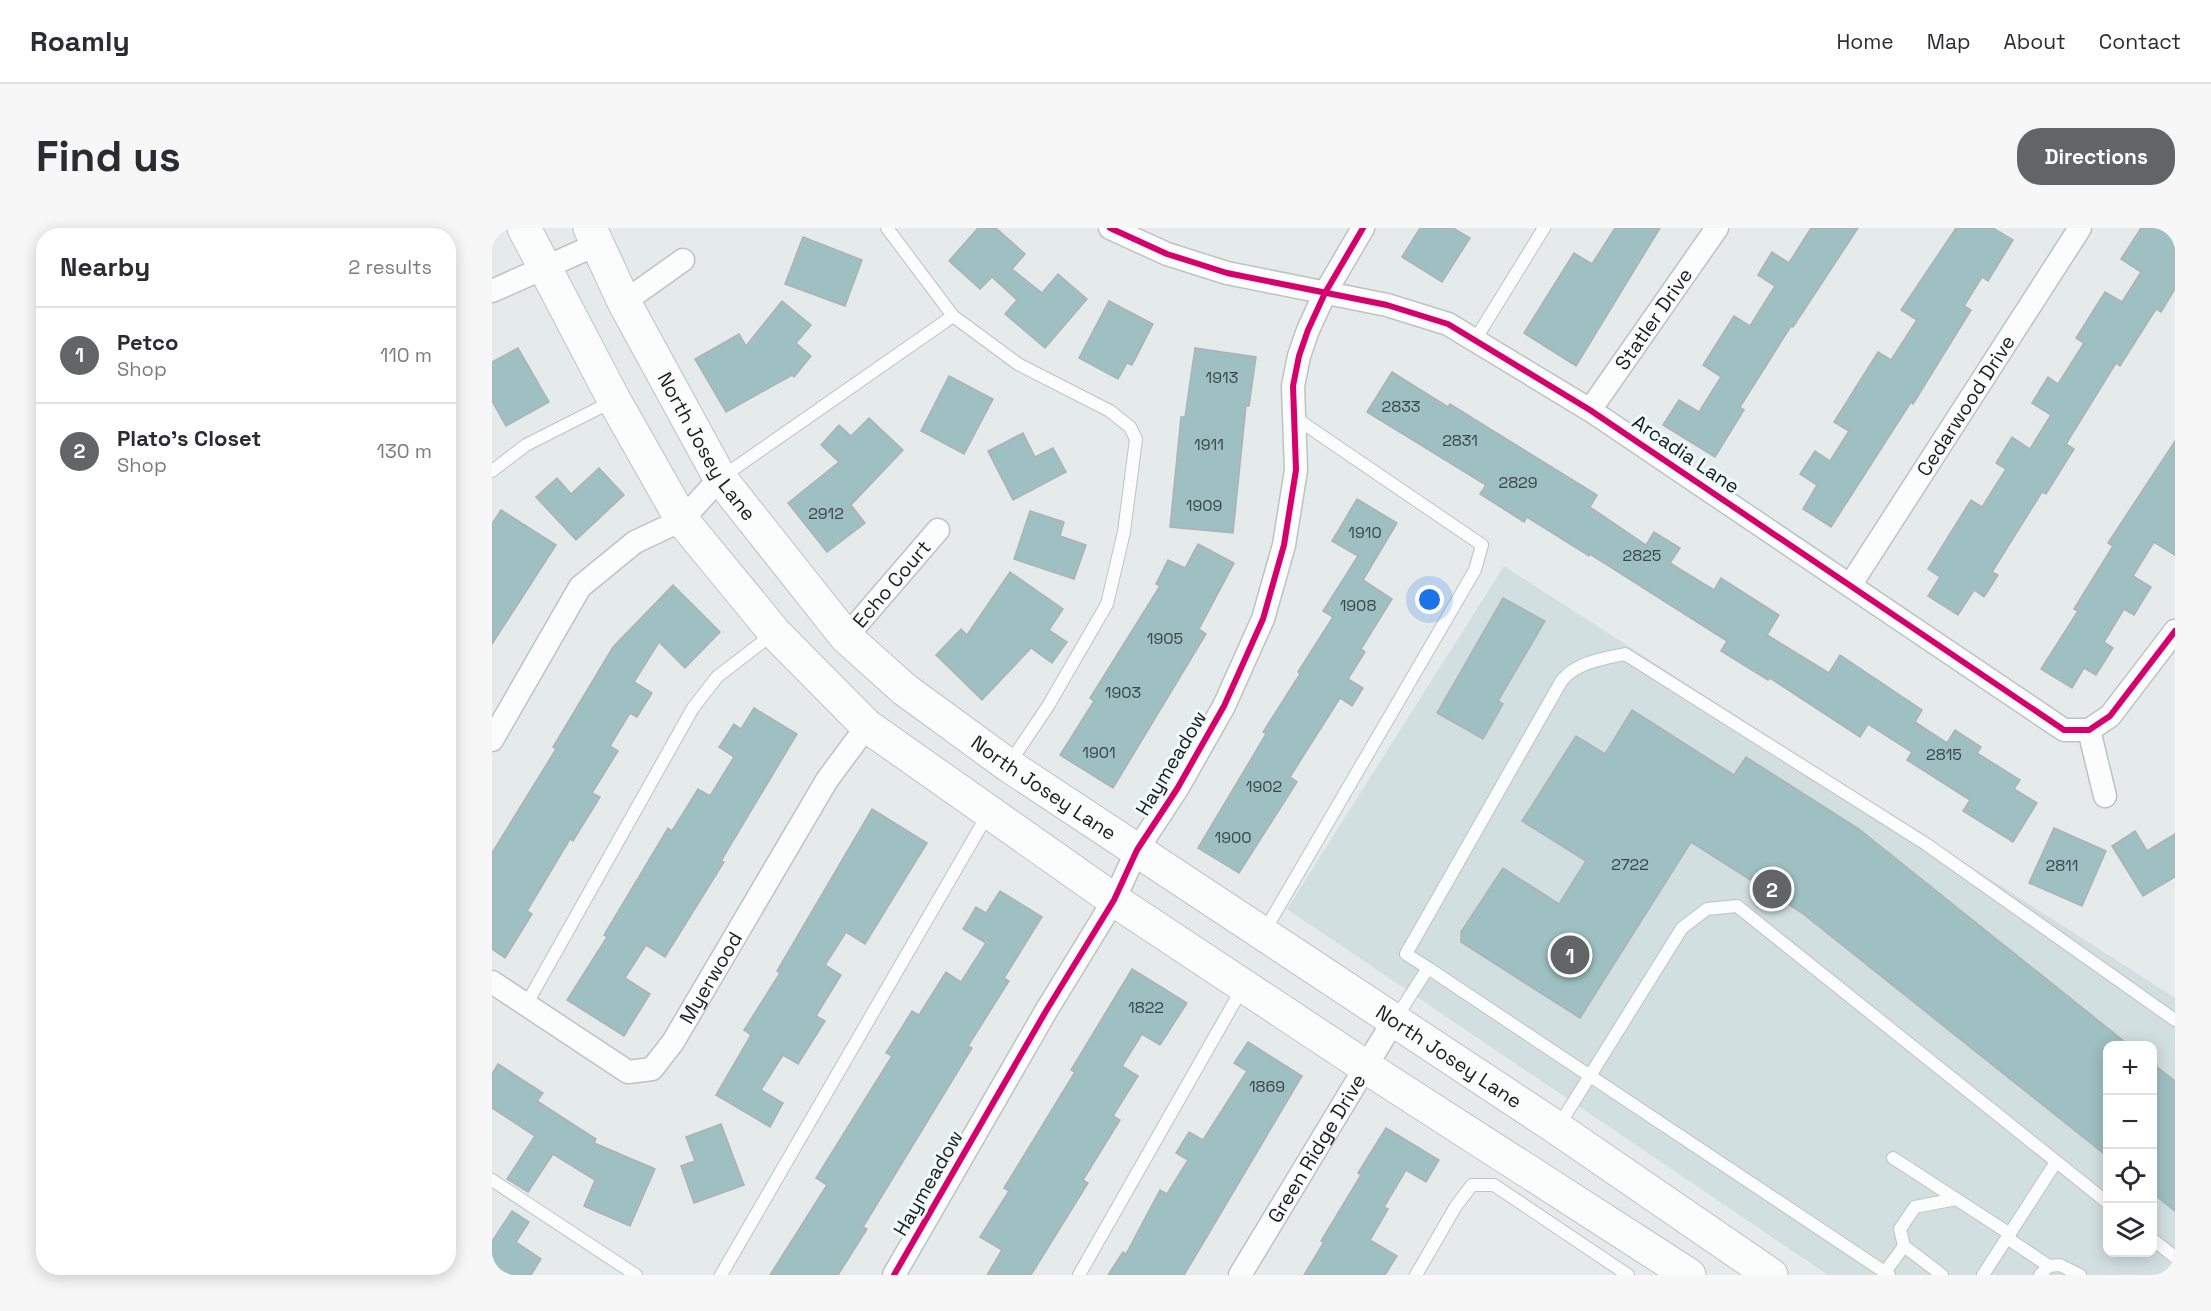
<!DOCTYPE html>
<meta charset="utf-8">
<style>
:root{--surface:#fff;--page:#f7f7f7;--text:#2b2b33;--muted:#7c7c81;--line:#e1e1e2;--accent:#616566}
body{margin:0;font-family:"Space Grotesk",sans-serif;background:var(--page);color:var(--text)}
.controls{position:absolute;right:18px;bottom:18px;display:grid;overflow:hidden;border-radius:12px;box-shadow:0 3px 15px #0003}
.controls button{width:54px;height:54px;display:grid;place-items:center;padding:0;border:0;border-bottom:2px solid var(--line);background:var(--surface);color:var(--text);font:30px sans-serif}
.you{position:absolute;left:938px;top:372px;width:21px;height:21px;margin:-15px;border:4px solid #fff;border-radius:50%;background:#1a73e8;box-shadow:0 0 0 9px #1a73e833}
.badge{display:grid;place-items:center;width:39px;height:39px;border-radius:50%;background:var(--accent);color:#fff;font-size:20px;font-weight:700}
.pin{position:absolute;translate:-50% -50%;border:3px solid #fff;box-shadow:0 2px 6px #0006}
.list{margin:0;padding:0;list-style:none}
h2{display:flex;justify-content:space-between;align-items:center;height:78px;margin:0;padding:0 24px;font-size:26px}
h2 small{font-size:20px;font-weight:400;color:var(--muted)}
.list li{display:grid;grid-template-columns:39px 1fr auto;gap:18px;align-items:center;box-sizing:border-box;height:96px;padding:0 24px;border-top:2px solid var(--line)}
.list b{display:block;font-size:22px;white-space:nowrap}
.list p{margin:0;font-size:20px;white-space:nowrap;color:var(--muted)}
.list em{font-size:20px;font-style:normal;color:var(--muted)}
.icon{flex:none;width:33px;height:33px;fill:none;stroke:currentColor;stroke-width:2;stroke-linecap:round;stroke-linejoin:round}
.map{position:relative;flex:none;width:1683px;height:1047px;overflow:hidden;border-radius:24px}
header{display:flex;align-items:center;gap:36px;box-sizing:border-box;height:84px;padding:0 30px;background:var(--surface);border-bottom:2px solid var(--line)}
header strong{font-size:28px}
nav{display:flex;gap:33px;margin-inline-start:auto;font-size:21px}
.intro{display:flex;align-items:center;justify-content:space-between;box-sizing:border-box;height:144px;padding:0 36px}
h1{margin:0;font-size:42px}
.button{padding:15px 27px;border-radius:24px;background:var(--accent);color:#fff;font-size:21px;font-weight:700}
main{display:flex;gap:36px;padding:0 36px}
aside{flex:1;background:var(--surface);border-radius:24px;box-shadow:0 3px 15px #0003}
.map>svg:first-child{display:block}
</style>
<header>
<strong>Roamly</strong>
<nav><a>Home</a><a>Map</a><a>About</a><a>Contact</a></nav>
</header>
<div class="intro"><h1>Find us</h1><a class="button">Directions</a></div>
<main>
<aside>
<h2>Nearby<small>2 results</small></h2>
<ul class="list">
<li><span class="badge">1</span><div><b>Petco</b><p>Shop</p></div><em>110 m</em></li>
<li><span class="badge">2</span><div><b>Plato's Closet</b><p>Shop</p></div><em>130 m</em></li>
</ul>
</aside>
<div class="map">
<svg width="1683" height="1047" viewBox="0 0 1683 1047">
<rect width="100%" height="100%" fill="#e5eaeb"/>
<path fill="#d2dfe0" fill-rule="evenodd" d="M 1012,338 L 1683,770 L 1683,1047 L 1336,1047 L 795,681 ZM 1616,818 L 1660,818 L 1660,1024 L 1616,1024 Z"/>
<g fill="#9ec0c2" stroke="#afb2b3" stroke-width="1.5">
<path d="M 486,0 L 504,0 L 533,26 L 520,41 L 550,65 L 566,46 L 595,71 L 553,120 L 513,86 L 525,72 L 500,49 L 488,61 L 457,33 Z"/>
<path d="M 928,0 L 961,0 L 978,10 L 950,54 L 910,29 Z"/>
<path d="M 1123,0 L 1168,0 L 1084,138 L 1032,105 L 1082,25 L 1100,36 Z"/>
<path d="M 1319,0 L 1366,0 L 1301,99 L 1299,98 L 1248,179 L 1252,182 L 1223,229 L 1171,197 L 1187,172 L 1207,184 L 1229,149 L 1211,137 L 1242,88 L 1258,98 L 1283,58 L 1266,47 L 1280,24 L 1297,35 Z"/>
<path d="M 1464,0 L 1501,0 L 1521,12 L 1496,53 L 1490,49 L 1472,78 L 1479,82 L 1421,176 L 1419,174 L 1339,299 L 1311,281 L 1325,257 L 1308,246 L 1323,223 L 1338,233 L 1357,203 L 1342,194 L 1386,124 L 1399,132 L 1425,92 L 1409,82 Z"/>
<path d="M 1649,0 L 1683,0 L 1683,61 L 1669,84 L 1664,81 L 1628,138 L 1624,135 L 1574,216 L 1582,221 L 1554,266 L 1550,264 L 1500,344 L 1506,347 L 1492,369 L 1482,362 L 1466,387 L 1436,368 L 1448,349 L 1436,341 L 1479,272 L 1490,279 L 1514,241 L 1504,235 L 1520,209 L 1538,221 L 1559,187 L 1540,175 L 1556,149 L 1566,156 L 1592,115 L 1584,110 L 1613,64 L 1630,74 L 1649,44 L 1629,31 Z"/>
<path d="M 311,9 L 370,32 L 353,78 L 293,56 Z"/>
<path d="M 290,73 L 319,97 L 304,115 L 319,128 L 302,149 L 300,147 L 234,184 L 203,131 L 247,106 L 254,118 Z"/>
<path d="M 617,73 L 661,96 L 640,137 L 635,135 L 626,151 L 587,130 Z"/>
<path d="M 26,120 L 57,174 L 14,198 L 0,173 L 0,134 Z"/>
<path d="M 703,120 L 764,129 L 757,178 L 754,178 L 741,305 L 678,299 L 689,189 L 693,189 Z"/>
<path d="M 900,144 L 956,179 L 958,176 L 1105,267 L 1098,279 L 1154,317 L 1162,304 L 1188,320 L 1178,335 L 1222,362 L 1229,350 L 1287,387 L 1275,407 L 1337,445 L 1348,427 L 1430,482 L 1423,494 L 1455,515 L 1463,502 L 1489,519 L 1485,525 L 1528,552 L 1522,561 L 1545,575 L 1521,614 L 1471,583 L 1478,572 L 1415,532 L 1420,524 L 1376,496 L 1368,509 L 1278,450 L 1276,452 L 1229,423 L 1235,413 L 1098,326 L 1097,328 L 1035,289 L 1032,294 L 988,266 L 994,257 L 875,184 Z"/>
<path d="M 457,148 L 501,171 L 472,226 L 429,203 Z"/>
<path d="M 377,190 L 411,222 L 359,277 L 373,295 L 335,324 L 296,275 L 347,234 L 329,217 L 347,197 L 359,208 Z"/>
<path d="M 531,205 L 543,229 L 561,220 L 574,244 L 521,272 L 496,223 Z"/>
<path d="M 1683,213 L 1683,327 L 1662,314 L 1641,348 L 1659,359 L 1642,387 L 1632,381 L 1612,414 L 1621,420 L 1604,447 L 1592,440 L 1580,460 L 1549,441 L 1586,383 L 1582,381 L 1621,318 L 1616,315 Z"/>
<path d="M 107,240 L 132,267 L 84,312 L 44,269 L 65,250 L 79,266 Z"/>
<path d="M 865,271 L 905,295 L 871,352 L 900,371 L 869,421 L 873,424 L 856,451 L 871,460 L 860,478 L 848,470 L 798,549 L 805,554 L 747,645 L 706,620 L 774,506 L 771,504 L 808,446 L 806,444 L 841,389 L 831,383 L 866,328 L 840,313 Z"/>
<path d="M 9,282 L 64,317 L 0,416 L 0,296 Z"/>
<path d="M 538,283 L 572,294 L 568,308 L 594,317 L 582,351 L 522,331 Z"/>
<path d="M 706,316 L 742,335 L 707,401 L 714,406 L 621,560 L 568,527 L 602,473 L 598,470 L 668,358 L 664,356 L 676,332 L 693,340 Z"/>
<path d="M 518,344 L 571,381 L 557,402 L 575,414 L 560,435 L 539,420 L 490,472 L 444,427 L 469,401 L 475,407 Z"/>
<path d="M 181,357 L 228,404 L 193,440 L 167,414 L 142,454 L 160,465 L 145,489 L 138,485 L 118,518 L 126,523 L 100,565 L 108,569 L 81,613 L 78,611 L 35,683 L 40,686 L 13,730 L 0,721 L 0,625 L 64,521 L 61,519 L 121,419 Z"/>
<path d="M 1011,370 L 1053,393 L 1006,473 L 1011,476 L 991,511 L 945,485 Z"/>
<path d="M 262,480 L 305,506 L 229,633 L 232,634 L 173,729 L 154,717 L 133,750 L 158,766 L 132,808 L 75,772 L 115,709 L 112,707 L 176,600 L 180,603 L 206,561 L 218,568 L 242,529 L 227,519 L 242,496 L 249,501 Z"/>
<path d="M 1140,482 L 1242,547 L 1254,529 L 1367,601 L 1638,818 L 1616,818 L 1616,929 L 1310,685 L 1199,614 L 1088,790 L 969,714 L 969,704 L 1011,640 L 1067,676 L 1094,633 L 1030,593 L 1084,508 L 1113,526 Z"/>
<path d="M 380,581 L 435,615 L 373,716 L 354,704 L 333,737 L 349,747 L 324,788 L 333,793 L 306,836 L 291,827 L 269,862 L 291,875 L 278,899 L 224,867 L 259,807 L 252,802 L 288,745 L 285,743 Z"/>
<path d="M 1562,600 L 1614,623 L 1590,678 L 1537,655 Z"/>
<path d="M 1643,603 L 1655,623 L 1683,606 L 1683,649 L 1651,668 L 1620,618 Z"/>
<path d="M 508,663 L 550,689 L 512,750 L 517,753 L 476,818 L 480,820 L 371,999 L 375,1001 L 346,1047 L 278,1047 L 335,957 L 324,950 L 400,828 L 394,825 L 420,783 L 427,787 L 454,744 L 469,754 L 494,715 L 471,701 L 484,679 L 494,685 Z"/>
<path d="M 640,741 L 695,775 L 668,817 L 650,806 L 630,838 L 646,848 L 621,888 L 628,892 L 591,952 L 596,955 L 539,1047 L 495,1047 L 510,1022 L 488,1009 L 517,963 L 512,960 L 583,844 L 579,842 Z"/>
<path d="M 756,814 L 810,848 L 704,1027 L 692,1047 L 616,1047 L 631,1024 L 634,1026 L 668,962 L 675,966 L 696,932 L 684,925 L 697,904 L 711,912 L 755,843 L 742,835 Z"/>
<path d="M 1660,835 L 1683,853 L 1683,983 L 1660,965 Z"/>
<path d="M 6,836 L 51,865 L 45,873 L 104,911 L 102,915 L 163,941 L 138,998 L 92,978 L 103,952 L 61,926 L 36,964 L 15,951 L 43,908 L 0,880 L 0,846 Z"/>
<path d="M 229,896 L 252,957 L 202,975 L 189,938 L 203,933 L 194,909 Z"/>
<path d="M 894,900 L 947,932 L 934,954 L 914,942 L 892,979 L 896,981 L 878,1012 L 905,1028 L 893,1047 L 812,1047 L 832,1014 L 829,1013 L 869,947 L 866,945 Z"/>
<path d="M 20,983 L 37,994 L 24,1014 L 49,1031 L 39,1047 L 0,1047 L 0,1013 Z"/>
</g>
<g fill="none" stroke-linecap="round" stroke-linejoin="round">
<g stroke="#bec2c2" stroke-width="14">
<g id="service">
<path d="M 395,0 L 461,88"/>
<path d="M 983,112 L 1052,0"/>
<path d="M 0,243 L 34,217 L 121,173"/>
<path d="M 230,249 L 461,88 L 526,136 L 618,183 L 638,199 L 644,211 L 632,304 L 615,376 L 556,478 L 517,536"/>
<path d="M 772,704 L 983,342 L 990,317 L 802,189"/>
<path d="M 936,740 L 914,726 L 1070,452 C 1086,434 1110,431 1133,426 L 1434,616 L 1683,792"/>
<path d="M 34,777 L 201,480 L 225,449 L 282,405"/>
<path d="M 904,790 L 936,740 L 1397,1047"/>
<path d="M 1066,899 L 1190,700 L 1215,681 L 1245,678 L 1616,975"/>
<path d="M 1401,930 L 1518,1006"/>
<path d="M 0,952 L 144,1047"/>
<path d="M 1515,1010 L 1557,1038"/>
<path d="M 1660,1011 L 1683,1029"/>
<path d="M 1393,1044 L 1412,1018"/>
<path d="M 229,1047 L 496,586"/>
<path d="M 587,1047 L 751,759"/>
<path d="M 924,1047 L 964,978 L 980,957 L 1002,957 L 1136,1047"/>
<path d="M 1450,1047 L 1412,1018 L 1408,1001 L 1423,979 L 1464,971"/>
<path d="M 1491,1047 L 1564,934"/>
<path d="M 1548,1047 L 1557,1038 L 1568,1037 L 1588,1047"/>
</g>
</g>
<g stroke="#bec2c2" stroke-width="25">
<g id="minor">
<path d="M 618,0 L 675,26 L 735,45 L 895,77 L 956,96 L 1098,182 L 1572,502 L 1597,502 L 1618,488 L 1683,403"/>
<path d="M 0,63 L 106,16"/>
<path d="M 132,74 L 191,32"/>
<path id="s1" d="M 1098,182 L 1225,0"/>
<path id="s2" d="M 1359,356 L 1588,0"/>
<path id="s3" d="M 354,409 L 446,302"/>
<path d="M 1597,502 L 1613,568"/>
<path d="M 0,512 L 88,359 L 143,314 L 190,292 L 228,250"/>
<path id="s4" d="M 0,754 L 136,844 L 160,841 L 181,814 L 335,552 L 375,498"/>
<path d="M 402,1047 L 554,783 L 622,672 L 645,622 L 685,561 L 732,478 L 771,391 L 792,317 L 804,242 L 801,158 L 807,128 L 816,102 L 833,65 L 871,0"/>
<path id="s5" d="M 748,1047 L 902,792"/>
</g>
</g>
<g stroke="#bec2c2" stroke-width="35">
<g id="primary">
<path d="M 32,0 L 122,172 L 190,292 L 283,405 L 375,498 L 622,672 L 874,839 L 1197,1047"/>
<path id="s6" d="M 98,0 L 132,74 L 228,250 L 354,409 L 412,461 L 516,537 L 1065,900 L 1279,1047"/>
</g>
</g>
<use href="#service" stroke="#fbfcfc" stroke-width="12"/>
<use href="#minor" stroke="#fbfcfc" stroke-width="22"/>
<use href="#primary" stroke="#fbfcfc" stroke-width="33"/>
<g stroke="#f0fafa" stroke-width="10">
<g id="cycleway">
<path d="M 618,0 L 675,26 L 735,45 L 895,77 L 956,96 L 1098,182 L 1572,502 L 1597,502 L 1618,488 L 1683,403"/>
<path d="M 402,1047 L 554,783 L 622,672 L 645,622 L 685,561 L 732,478 L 771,391 L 792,317 L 804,242 L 801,158 L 807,128 L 816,102 L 833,65 L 871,0"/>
</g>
</g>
<use href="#cycleway" stroke="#d6006c" stroke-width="6"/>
</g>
<g text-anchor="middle" stroke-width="6" stroke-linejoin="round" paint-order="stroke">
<g font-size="16" fill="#3b4647">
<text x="730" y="155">1913</text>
<text x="909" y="184">2833</text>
<text x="968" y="218">2831</text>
<text x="717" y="222">1911</text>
<text x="1026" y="260">2829</text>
<text x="712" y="283">1909</text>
<text x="334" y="291">2912</text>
<text x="873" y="310">1910</text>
<text x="1150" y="333">2825</text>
<text x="866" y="383">1908</text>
<text x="673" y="416">1905</text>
<text x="631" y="470">1903</text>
<text x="607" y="530">1901</text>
<text x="1452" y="532">2815</text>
<text x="772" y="564">1902</text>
<text x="741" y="615">1900</text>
<text x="1138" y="642">2722</text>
<text x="1570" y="643">2811</text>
<text x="654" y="785">1822</text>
<text x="775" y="864">1869</text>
</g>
<g font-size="20" fill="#1a1d1e" stroke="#f0fafa">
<text dy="7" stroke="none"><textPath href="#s1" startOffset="111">Statler Drive</textPath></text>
<text dy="7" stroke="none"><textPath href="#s2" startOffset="212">Cedarwood Drive</textPath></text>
<text dy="7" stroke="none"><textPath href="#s6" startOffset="248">North Josey Lane</textPath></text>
<text transform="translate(1194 226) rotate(34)" y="7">Arcadia Lane</text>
<text dy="7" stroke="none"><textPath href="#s3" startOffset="70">Echo Court</textPath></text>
<text transform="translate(679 535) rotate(-59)" y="7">Haymeadow</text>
<text dy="7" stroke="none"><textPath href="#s6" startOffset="734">North Josey Lane</textPath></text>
<text dy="7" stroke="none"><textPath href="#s4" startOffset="296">Myerwood</textPath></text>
<text dy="7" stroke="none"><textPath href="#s6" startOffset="1220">North Josey Lane</textPath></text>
<text dy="7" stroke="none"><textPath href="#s5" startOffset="148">Green Ridge Drive</textPath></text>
<text transform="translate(436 955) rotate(-60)" y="7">Haymeadow</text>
</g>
</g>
</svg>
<div class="controls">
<button>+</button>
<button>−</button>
<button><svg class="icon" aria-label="locate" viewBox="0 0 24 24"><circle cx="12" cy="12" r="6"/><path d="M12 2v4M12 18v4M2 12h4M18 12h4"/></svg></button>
<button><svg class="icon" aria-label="layers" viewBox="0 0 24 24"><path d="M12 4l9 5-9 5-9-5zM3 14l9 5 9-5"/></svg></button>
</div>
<div class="you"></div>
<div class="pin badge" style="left:1078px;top:727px">1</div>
<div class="pin badge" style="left:1280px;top:661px">2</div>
</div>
</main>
